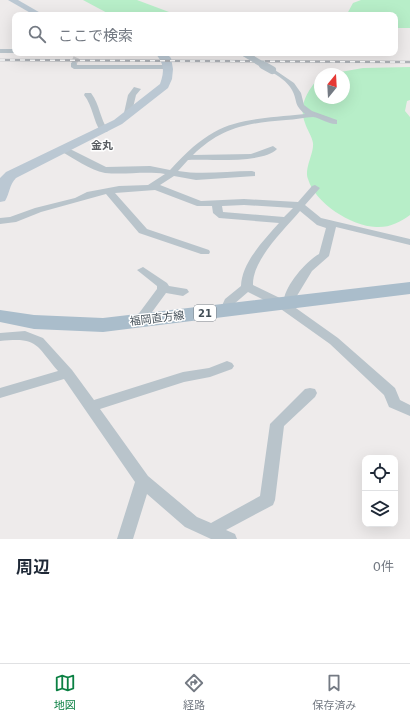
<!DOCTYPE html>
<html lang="ja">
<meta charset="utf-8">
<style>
:root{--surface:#fff;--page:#f2f2f3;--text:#1f2937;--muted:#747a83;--line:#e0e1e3;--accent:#0b8043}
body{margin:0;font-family:"DejaVu Sans","Noto Sans JP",sans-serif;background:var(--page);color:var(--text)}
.controls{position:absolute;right:12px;bottom:12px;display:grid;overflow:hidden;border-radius:8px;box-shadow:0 4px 16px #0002}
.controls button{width:36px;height:36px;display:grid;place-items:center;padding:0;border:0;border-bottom:1px solid var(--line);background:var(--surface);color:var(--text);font:20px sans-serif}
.compass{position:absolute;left:314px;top:68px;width:36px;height:36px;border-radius:50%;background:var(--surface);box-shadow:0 4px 16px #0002;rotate:18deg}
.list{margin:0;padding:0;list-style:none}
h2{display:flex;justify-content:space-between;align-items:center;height:52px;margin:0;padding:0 16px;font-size:17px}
h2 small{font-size:13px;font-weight:400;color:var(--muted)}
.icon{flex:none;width:22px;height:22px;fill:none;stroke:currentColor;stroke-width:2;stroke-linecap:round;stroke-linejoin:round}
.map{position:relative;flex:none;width:410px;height:539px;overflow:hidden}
.search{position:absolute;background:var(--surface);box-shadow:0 4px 16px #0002;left:12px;right:12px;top:12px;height:44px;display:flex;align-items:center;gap:10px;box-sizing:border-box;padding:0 14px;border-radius:8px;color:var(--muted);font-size:15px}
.sheet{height:124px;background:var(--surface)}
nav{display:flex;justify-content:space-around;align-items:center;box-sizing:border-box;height:56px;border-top:1px solid var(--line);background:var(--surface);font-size:11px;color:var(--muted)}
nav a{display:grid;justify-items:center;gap:2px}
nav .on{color:var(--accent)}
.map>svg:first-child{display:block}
</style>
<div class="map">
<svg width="410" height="539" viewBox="0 0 410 539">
<rect width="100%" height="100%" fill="#eeebeb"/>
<g fill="#b7eec8">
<path d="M 83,0 L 137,0 L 177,15 L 111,15 Z"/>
<path d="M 361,0 L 410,0 L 410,28 L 395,28 L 395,15 L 320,15 L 347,14 L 353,3 Z"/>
<path d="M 410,67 L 410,100 L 407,101 L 405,111 L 410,117 L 410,215 C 400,222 389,228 376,227 C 351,226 315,203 308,179 C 304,168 314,154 313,143 C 312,136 307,130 305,123 C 298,104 308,91 319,77 L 320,98 L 344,98 L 344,74 L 329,74 L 363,68 Z"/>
</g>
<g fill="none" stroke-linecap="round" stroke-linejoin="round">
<path stroke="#ccccce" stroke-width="6" stroke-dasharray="6 3" stroke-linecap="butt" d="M 74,63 L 77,56"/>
<g fill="#b9c4cb" fill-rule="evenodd">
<rect x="0" y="49" width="15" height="4"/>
<path d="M 74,61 L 76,62 L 77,65 L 167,65 L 170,67 L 167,69 L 74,69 L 71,67 L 71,63 Z"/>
<path d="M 272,68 L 294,83 L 301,93 L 304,105 L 312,111 L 337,120 L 337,124 C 329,125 321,118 313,117 C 305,117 295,120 286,120 C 247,123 222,127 193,155 L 251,154 L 273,146 L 277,149 C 262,164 210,159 188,160 L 178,171 C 202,175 227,171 252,171 L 255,172 L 255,176 L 196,180 L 174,176 L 160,185 L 201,201 L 244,199 L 298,202 L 312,186 L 315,185 L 320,188 L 305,205 L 321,218 L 410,239 L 410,245 L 336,227 L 329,256 L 312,271 L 295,299 L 297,303 L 293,306 L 338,338 L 395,388 L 400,400 L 410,405 L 410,416 L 389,407 L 384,395 L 330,344 L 278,307 L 248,292 L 234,304 L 230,313 L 222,313 L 220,310 L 225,299 L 241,286 C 242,262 264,240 279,223 L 219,218 L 213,213 L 212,206 L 197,206 L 155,190 L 115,193 L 147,229 L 209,250 L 210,252 L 209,254 L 201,254 L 139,233 L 106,194 L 41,212 L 16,222 L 0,224 L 0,218 L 10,217 L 35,208 L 75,198 L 87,192 L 119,186 L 148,185 L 165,174 C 145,171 125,175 105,173 C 89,170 74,158 60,151 L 60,147 L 66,147 L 106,167 L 150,166 L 170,170 C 218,117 239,121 305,114 C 293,104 298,101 292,90 C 287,81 278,76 270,71 L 270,69 ZM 244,205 L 293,208 L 284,217 L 223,212 L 222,206 ZM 300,211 L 317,225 L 326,228 L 319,254 C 306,261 285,286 284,300 L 253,285 C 252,260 284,230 300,211 Z"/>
<path d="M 134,87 L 141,89 L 136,95 L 132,112 L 134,114 L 130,116 L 124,113 L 128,95 Z"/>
<path d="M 85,93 L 91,93 C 100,105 100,119 108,130 L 107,132 L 101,132 C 93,121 93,106 84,95 Z"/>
<path d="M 143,267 L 167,283 L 169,286 L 187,289 L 189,292 L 183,296 L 166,293 L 144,323 L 140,324 L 134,320 L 157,289 L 157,286 L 137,270 Z"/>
<path d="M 25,331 L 43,338 L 72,370 L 94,400 L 183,372 L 209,368 L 227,361 L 232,363 L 234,366 L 232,369 L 210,377 L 184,382 L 100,409 L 148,476 L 197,517 L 211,523 L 260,496 L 270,424 L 305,389 L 310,388 L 315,389 L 317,393 L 315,397 L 284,426 L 275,500 L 273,505 L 226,530 L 235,534 L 237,539 L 211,539 L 185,527 L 147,494 L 133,539 L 117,539 L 135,482 L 64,379 L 0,398 L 0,388 L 58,371 C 35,344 38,337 0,341 L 0,333 Z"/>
</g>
<g fill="#bbc8d3" fill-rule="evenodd">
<path d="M 8,0 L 18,0 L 44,15 L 34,15 Z"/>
<path d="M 155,53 L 166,53 L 171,58 L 173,69 L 172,79 L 168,88 L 122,124 L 16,178 C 9,185 10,193 5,201 L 0,202 L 0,178 L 6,172 L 114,120 L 160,84 C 165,71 164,63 155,53 Z"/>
</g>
<path fill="#aabdcb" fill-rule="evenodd" d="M 410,282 L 410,294 L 103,332 L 34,329 L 0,322 L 0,310 L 34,315 L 103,318 Z"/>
<g stroke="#adb1b6" stroke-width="2.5">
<path id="rail" d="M 0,60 L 410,62"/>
</g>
<use href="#rail" stroke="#fff" stroke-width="1.5" stroke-dasharray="5" stroke-linecap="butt"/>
<path stroke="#b9c4cb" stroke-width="6" d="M 245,54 L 265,66"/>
<path stroke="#b9c4cb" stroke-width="8" d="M 263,65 L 272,70"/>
</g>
<g text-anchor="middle" stroke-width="3" stroke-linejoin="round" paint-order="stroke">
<rect fill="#fff" stroke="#7c848b" stroke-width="1" x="194" y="305" width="22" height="16" rx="3"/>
<g font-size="10" font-weight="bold" fill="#445059">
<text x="205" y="317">21</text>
</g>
<g font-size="11" font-weight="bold" fill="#585c60" stroke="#fff">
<text x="102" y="149">金丸</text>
</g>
<g font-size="11" fill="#445059" stroke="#fff">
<text transform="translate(157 318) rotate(-7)" y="4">福岡直方線</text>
</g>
</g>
</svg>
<div class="controls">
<button><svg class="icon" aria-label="locate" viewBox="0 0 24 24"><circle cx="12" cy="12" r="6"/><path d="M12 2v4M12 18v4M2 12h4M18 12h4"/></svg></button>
<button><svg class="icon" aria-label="layers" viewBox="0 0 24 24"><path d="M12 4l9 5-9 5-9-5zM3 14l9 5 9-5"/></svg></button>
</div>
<svg class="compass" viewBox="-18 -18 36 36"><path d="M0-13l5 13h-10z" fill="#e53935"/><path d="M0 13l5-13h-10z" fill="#747a83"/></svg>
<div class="search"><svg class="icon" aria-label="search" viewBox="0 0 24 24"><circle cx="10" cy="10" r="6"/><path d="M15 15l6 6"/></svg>ここで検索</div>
</div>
<section class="sheet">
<h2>周辺<small>0件</small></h2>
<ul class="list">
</ul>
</section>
<nav>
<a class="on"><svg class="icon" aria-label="map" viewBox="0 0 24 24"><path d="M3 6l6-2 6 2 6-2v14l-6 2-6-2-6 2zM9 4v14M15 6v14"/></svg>地図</a>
<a><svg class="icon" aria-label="directions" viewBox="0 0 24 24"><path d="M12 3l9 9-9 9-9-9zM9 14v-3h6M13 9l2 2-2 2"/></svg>経路</a>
<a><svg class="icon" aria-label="saved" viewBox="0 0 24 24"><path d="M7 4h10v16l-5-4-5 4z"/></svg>保存済み</a>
</nav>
